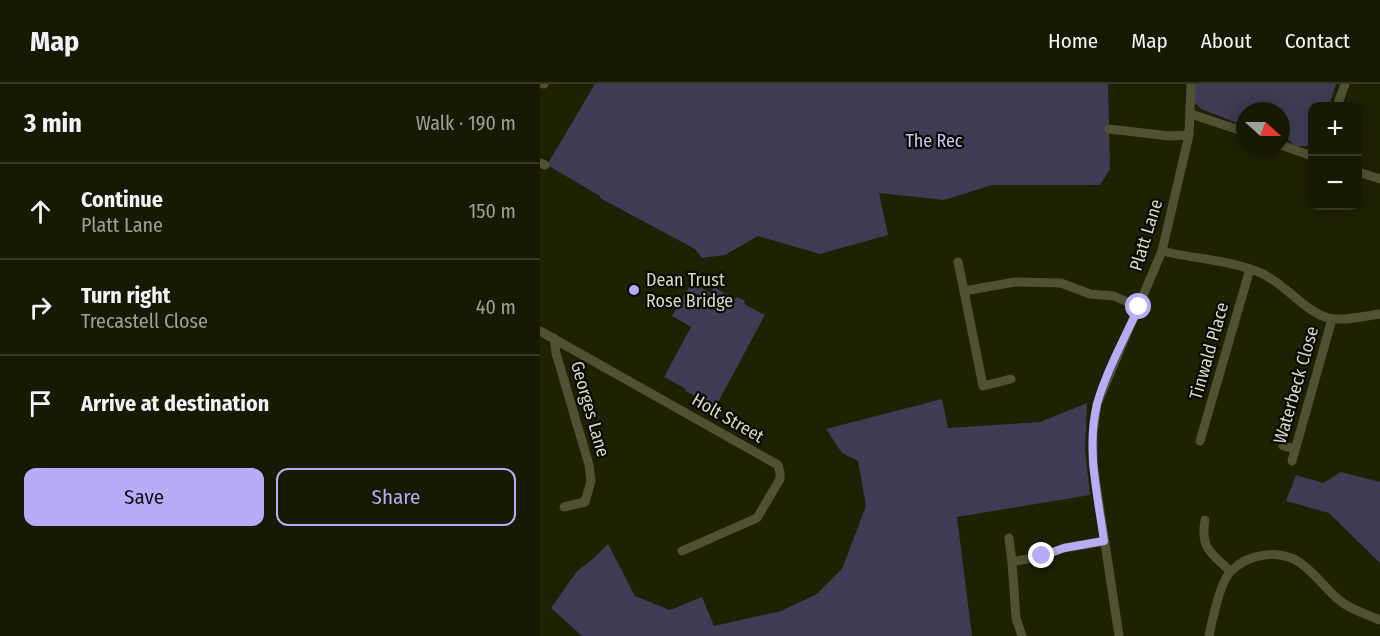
<!DOCTYPE html>
<meta charset="utf-8">
<style>
:root{--surface:#171902;--page:#20220c;--text:#f1f3f6;--muted:#9ea099;--line:#363824;--accent:#b6acf8}
body{margin:0;font-family:"Fira Sans Condensed",sans-serif;background:var(--page);color:var(--text)}
.controls{position:absolute;right:18px;top:18px;display:grid;overflow:hidden;border-radius:12px;box-shadow:0 3px 15px #0003}
.controls button{width:54px;height:54px;display:grid;place-items:center;padding:0;border:0;border-bottom:2px solid var(--line);background:var(--surface);color:var(--text);font:30px sans-serif}
.compass{position:absolute;left:696px;top:18px;width:54px;height:54px;border-radius:50%;background:var(--surface);box-shadow:0 3px 15px #0003;rotate:111deg}
.stop{position:absolute;width:18px;height:18px;margin:-14px;border:4px solid #b6acf8;border-radius:50%;background:#fff}
.stop.end{background:#b6acf8;border-color:#fff;box-shadow:0 2px 6px #0008}
.list{margin:0;padding:0;list-style:none}
h2{display:flex;justify-content:space-between;align-items:center;height:78px;margin:0;padding:0 24px;font-size:26px}
h2 small{font-size:20px;font-weight:400;color:var(--muted)}
.list li{display:grid;grid-template-columns:39px 1fr auto;gap:18px;align-items:center;box-sizing:border-box;height:96px;padding:0 24px;border-top:2px solid var(--line)}
.list b{display:block;font-size:22px;white-space:nowrap}
.list p{margin:0;font-size:20px;white-space:nowrap;color:var(--muted)}
.list em{font-size:20px;font-style:normal;color:var(--muted)}
.actions{display:flex;gap:12px;padding:18px 24px}
.actions a{flex:1;padding:14px 0;border:2px solid var(--accent);border-radius:12px;text-align:center;font-size:21px;color:var(--accent)}
.actions .main{background:var(--accent);color:#111}
.icon{flex:none;width:33px;height:33px;fill:none;stroke:currentColor;stroke-width:2;stroke-linecap:round;stroke-linejoin:round}
.map{position:relative;flex:none;width:840px;height:552px;overflow:hidden}
header{display:flex;align-items:center;gap:36px;box-sizing:border-box;height:84px;padding:0 30px;background:var(--surface);border-bottom:2px solid var(--line)}
header strong{font-size:28px}
nav{display:flex;gap:33px;margin-inline-start:auto;font-size:21px}
main{display:flex}
aside{flex:1;background:var(--surface)}
.map>svg:first-child{display:block}
</style>
<header>
<strong>Map</strong>
<nav><a>Home</a><a>Map</a><a>About</a><a>Contact</a></nav>
</header>
<main>
<aside>
<h2>3 min<small>Walk · 190 m</small></h2>
<ul class="list">
<li><svg class="icon" aria-label="ahead" viewBox="0 0 24 24"><path d="M12 20V5M6 11l6-6 6 6"/></svg><div><b>Continue</b><p>Platt Lane</p></div><em>150 m</em></li>
<li><svg class="icon" aria-label="right" viewBox="0 0 24 24"><path d="M7 20v-9h11M14 6l5 5-5 5"/></svg><div><b>Turn right</b><p>Trecastell Close</p></div><em>40 m</em></li>
<li><svg class="icon" aria-label="arrive" viewBox="0 0 24 24"><path d="M6 21V4h12l-3 4 3 4H6"/></svg><div><b>Arrive at destination</b></div></li>
</ul>
<div class="actions"><a class="main">Save</a><a>Share</a></div>
</aside>
<div class="map">
<svg width="840" height="552" viewBox="0 0 840 552">
<rect width="100%" height="100%" fill="#1f2103"/>
<g fill="#3f3c56">
<path d="M 55,0 L 568,0 L 570,85 L 560,101 L 452,101 L 404,116 L 339,109 L 348,151 L 280,170 L 218,152 L 185,171 L 162,174 L 155,165 L 60,114 L 60,112 L 7,81 Z"/>
<path d="M 654,0 L 796,0 L 789,22 L 772,22 L 772,59 L 766,62 L 755,62 L 749,56 L 741,52 L 741,27 L 705,27 L 705,42 L 661,25 L 654,18 Z"/>
<path d="M 152,198 L 170,209 L 174,203 L 195,215 L 197,213 L 205,217 L 204,220 L 225,231 L 176,322 L 145,307 L 146,305 L 124,293 L 151,243 L 132,232 Z"/>
<path d="M 402,315 L 408,344 L 500,338 L 547,319 L 545,365 L 550,411 L 417,433 L 432,552 L 42,552 L 11,524 L 37,487 L 54,474 L 68,460 L 95,512 L 130,526 L 162,513 L 174,542 L 241,527 L 277,510 L 302,485 L 326,422 L 318,377 L 302,369 L 286,345 Z"/>
<path d="M 801,388 L 840,398 L 840,479 L 789,429 L 746,417 L 756,391 L 783,399 Z"/>
</g>
<g fill="none" stroke-linecap="round" stroke-linejoin="round">
<g stroke="#505233" stroke-width="9">
<path d="M 3,0 L 4,0"/>
<path d="M 797,22 L 805,0"/>
<path d="M 651,30 L 705,48"/>
<path d="M 569,45 L 629,52 L 649,51"/>
<path d="M 741,61 L 772,72"/>
<path d="M 0,79 L 5,81"/>
<path d="M 818,88 L 840,95"/>
<path d="M 622,167 C 655,175 690,176 721,189 C 745,199 769,233 794,235 C 809,236 825,232 840,230"/>
<path d="M 418,178 L 424,207"/>
<path d="M 0,247 L 238,381 L 240,388 L 240,395 L 217,434 L 142,467"/>
<path d="M 14,254 L 16,269 L 49,381 L 51,397 L 45,418 L 24,423"/>
<path d="M 471,295 L 443,302 L 424,207 L 475,198 L 521,199 L 550,210 L 574,212 L 599,223"/>
<path d="M 660,357 L 710,185"/>
<path d="M 743,362 L 755,365"/>
<path d="M 752,377 L 792,235"/>
<path d="M 665,436 C 660,464 671,469 690,487"/>
<path d="M 469,454 L 472,478"/>
<path d="M 482,552 L 476,534 L 472,478 L 502,472 L 524,464 L 564,457"/>
<path d="M 579,552 L 553,380 L 553,349 L 557,320 L 622,167 L 649,51 L 651,0"/>
<path d="M 669,552 C 672,537 680,497 691,487 C 708,470 738,465 759,478 C 774,488 785,504 799,516 C 811,526 826,530 840,536"/>
</g>
</g>
<g fill="none" stroke-linecap="round" stroke-linejoin="round">
<path stroke="#b6acf8" stroke-width="8" d="M 502,472 L 524,464 L 564,457 C 558,413 546,365 557,320 C 566,288 585,253 599,223"/>
</g>
<circle fill="#b6acf8" stroke="#090a01" stroke-width="2" cx="94" cy="206" r="6"/>
<g text-anchor="middle" stroke-width="4.5" stroke-linejoin="round" paint-order="stroke">
<g font-size="18" fill="#c9c3f8" stroke="#090a01">
<text x="394" y="63">The Rec</text>
</g>
<g font-size="18" fill="#d7d9c7" stroke="#090a01">
<text transform="translate(606 151) rotate(-73)" y="6">Platt Lane</text>
<text transform="translate(669 267) rotate(-74)" y="6">Tinwald Place</text>
<text transform="translate(756 301) rotate(-74)" y="6">Waterbeck Close</text>
<text transform="translate(50 325) rotate(74)" y="6">Georges Lane</text>
<text transform="translate(188 334) rotate(30)" y="6">Holt Street</text>
</g>
<g font-size="18" fill="#d7d9c7" stroke="#090a01" text-anchor="start">
<text x="106" y="202">Dean Trust<tspan x="106" dy="21">Rose Bridge</tspan></text>
</g>
</g>
</svg>
<div class="controls">
<button>+</button>
<button>−</button>
</div>
<svg class="compass" viewBox="-18 -18 36 36"><path d="M0-13l5 13h-10z" fill="#e53935"/><path d="M0 13l5-13h-10z" fill="#9ea099"/></svg>
<div class="stop" style="left:599px;top:223px"></div>
<div class="stop end" style="left:502px;top:472px"></div>
</div>
</main>
